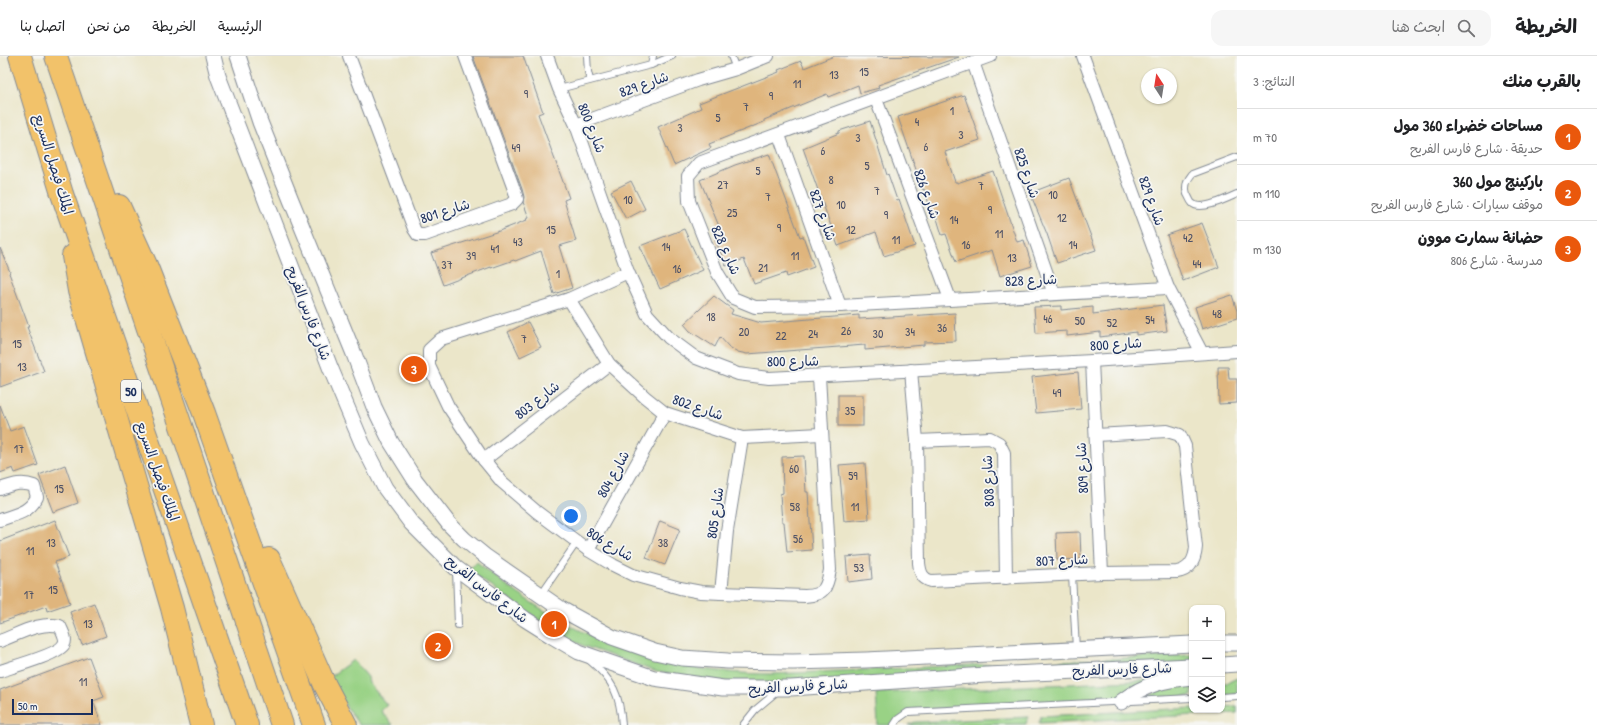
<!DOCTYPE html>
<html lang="ar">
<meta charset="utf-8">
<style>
:root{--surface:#fff;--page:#f6f6f6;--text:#202124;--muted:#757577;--line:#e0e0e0;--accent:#ea580c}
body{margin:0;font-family:"Patrick Hand","Playpen Sans Arabic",sans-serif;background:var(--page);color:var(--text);direction:rtl}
.controls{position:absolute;right:12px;bottom:12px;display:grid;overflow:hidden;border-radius:8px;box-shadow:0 1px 3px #0004}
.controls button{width:36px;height:36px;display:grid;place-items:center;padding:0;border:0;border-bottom:1px solid var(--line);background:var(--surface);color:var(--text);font:20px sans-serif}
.compass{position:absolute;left:1141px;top:12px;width:36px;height:36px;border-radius:50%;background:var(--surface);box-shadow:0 1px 3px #0004;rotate:348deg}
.scale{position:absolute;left:12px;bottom:10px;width:81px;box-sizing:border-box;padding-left:4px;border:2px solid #1b2f5e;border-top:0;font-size:11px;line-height:14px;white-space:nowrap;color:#1b2f5e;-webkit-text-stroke:3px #f6f6f2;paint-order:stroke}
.you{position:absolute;left:571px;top:460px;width:14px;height:14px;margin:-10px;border:3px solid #fff;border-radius:50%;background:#1a73e8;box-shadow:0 0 0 6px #1a73e833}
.badge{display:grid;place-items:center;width:26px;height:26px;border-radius:50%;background:var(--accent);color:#fff;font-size:13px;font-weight:700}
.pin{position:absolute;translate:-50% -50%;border:2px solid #fff;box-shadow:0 1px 4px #0006}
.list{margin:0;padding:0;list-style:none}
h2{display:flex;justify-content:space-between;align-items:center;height:52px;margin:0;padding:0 16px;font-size:17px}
h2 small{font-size:13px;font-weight:400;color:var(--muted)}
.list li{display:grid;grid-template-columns:26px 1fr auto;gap:12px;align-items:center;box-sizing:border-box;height:56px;padding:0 16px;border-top:1px solid var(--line)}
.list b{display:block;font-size:15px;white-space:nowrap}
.list p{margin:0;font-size:13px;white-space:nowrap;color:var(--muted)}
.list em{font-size:13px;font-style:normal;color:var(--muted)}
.icon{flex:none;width:22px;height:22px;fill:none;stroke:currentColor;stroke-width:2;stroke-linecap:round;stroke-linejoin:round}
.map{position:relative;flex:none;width:1237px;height:669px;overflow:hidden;direction:ltr}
header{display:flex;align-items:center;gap:24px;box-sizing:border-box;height:56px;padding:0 20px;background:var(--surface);border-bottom:1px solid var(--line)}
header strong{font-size:19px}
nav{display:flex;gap:22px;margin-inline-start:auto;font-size:14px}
.search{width:280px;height:36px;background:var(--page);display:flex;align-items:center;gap:10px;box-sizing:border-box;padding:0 14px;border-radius:12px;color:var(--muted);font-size:15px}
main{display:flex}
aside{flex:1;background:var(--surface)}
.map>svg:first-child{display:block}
</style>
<header>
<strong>الخريطة</strong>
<div class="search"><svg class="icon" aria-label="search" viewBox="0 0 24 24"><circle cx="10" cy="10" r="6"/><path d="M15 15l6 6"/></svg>ابحث هنا</div>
<nav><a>الرئيسية</a><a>الخريطة</a><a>من نحن</a><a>اتصل بنا</a></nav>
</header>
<main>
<aside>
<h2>بالقرب منك<small>النتائج: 3</small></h2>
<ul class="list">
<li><span class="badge">1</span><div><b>مساحات خضراء 360 مول</b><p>حديقة · شارع فارس الفريح</p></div><em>70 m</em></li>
<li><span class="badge">2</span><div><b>باركينج مول 360</b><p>موقف سيارات · شارع فارس الفريح</p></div><em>110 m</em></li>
<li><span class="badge">3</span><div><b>حضانة سمارت موون</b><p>مدرسة · شارع 806</p></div><em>130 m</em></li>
</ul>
</aside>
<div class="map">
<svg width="1237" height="669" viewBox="0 0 1237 669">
<rect width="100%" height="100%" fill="#f6f6f2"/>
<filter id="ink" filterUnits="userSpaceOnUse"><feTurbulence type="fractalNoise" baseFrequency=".025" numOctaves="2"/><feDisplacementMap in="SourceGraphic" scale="8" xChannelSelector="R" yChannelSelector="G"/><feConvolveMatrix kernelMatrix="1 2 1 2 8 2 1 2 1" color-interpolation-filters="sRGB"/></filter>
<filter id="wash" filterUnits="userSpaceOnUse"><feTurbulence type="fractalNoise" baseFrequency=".012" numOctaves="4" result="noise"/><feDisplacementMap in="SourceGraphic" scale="16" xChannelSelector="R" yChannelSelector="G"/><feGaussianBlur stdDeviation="0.9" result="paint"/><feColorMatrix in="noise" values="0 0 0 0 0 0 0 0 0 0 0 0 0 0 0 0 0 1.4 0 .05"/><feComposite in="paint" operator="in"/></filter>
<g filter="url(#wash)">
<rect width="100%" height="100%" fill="#ebe6c9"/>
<g fill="#99d285" stroke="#5a8072">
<path d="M 477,506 C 564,579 658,618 772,618 L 1192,599 L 1192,611 L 756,630 L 657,616 L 584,590 L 554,575 L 468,514 Z"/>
<path d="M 353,604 L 368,621 L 369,627 L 387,649 L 381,655 L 393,669 L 359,669 L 327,623 Z"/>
<path d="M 1237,622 L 1237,638 L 1222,639 L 1222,627 L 1227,627 Z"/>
<path d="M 1156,624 L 1128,643 L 914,654 L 893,669 L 878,669 L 876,637 Z"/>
<path d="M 1192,629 L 1192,640 L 1145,642 L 1164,631 Z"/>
<path d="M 1237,650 L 1237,657 L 1039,667 L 1041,660 L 1192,652 L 1192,654 L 1222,654 L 1222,651 Z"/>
<path d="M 1028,661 L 1026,668 L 908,669 L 915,666 Z"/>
</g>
<g id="blocks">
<g fill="#dfb57d">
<path d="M 473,0 L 523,0 L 543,56 L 538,58 L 569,142 L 564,144 L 576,185 L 559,190 L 572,232 L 554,238 L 541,195 L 515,205 L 514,204 L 491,212 L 491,211 L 443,229 L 431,197 L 499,175 L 527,164 L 526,163 L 529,162 L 523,146 L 524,141 L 522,133 Z"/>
<path d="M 834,0 L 959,1 L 878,29 L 879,32 L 860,37 L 858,29 L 828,41 L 827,38 L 764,64 L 764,66 L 709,88 L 711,92 L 674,109 L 658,71 L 701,52 L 699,47 L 779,16 L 778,14 L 801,5 L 804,12 Z"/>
<path d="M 964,39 L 980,84 L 945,96 L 955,126 L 957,126 L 957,127 L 993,115 L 1017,186 L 1024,184 L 1032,210 L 1000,220 L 992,194 L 956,206 L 946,178 L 942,179 L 935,156 L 932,157 L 924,133 L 923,134 L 898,61 Z"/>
<path d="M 870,65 L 887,119 L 888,118 L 897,144 L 899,143 L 915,190 L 884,200 L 876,176 L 838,190 L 803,92 L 839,77 L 839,75 Z"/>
<path d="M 769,98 L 800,181 L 803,180 L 814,211 L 787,221 L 786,217 L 754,228 L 744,203 L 726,210 L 715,183 L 723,180 L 700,124 L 735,109 Z"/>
<path d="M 1069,122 L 1096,194 L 1057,207 L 1047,178 L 1030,137 Z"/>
<path d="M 631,125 L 645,153 L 626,163 L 611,135 Z"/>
<path d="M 1202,167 L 1219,211 L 1183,225 L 1167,179 Z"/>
<path d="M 684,173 L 703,214 L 660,233 L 640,190 Z"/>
<path d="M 0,192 L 10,216 L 9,217 L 29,271 L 27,271 L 44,315 L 0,331 Z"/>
<path d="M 1232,239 L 1237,255 L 1237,262 L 1202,273 L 1195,251 Z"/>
<path d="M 714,240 L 733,254 L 731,258 L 761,267 L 859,259 L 859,263 L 955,257 L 956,285 L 924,286 L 924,289 L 865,294 L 865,289 L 747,298 L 738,296 L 729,291 L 720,281 L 715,291 L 690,275 L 684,268 Z"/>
<path d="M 1163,249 L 1167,275 L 1136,279 L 1136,276 L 1100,281 L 1100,276 L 1067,280 L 1067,275 L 1036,277 L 1034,251 L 1061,250 L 1061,254 L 1093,251 L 1093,258 Z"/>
<path d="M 528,266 L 541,291 L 520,301 L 508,276 Z"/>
<path d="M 1218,311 L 1228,311 L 1229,323 L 1237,323 L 1237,347 L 1219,348 Z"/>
<path d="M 1078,316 L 1081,353 L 1036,357 L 1032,321 Z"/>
<rect x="838" y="339" width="25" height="31"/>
<path d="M 0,349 L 10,375 L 24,370 L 38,409 L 15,417 L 13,412 L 0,417 Z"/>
<path d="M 804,400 L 806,436 L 808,436 L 812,494 L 787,496 L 784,466 L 782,466 L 780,438 L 783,437 L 782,401 Z"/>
<path d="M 865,407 L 869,463 L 844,465 L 839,409 Z"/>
<path d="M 65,409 L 78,447 L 53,456 L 39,419 Z"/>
<path d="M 55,464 L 69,501 L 55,506 L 70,547 L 47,555 L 46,550 L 0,567 L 0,485 Z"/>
<path d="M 660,465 L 680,473 L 665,509 L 646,502 Z"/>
<path d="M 1080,476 L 1081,503 L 1057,504 L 1056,477 Z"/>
<path d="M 870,499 L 872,523 L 848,526 L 846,501 Z"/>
<path d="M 94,547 L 106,580 L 82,589 L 70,556 Z"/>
<path d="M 89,601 L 104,641 L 93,645 L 102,669 L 0,669 L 0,634 Z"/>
</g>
</g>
</g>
<g filter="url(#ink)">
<use href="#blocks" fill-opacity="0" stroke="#838a94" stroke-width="1"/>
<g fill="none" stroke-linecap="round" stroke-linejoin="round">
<g stroke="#838a94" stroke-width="8">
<g id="service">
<path d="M 587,0 L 588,16 L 590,24"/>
<path d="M 731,0 L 736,13"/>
<path d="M 651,9 L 672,0"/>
<path d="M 559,33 L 651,9 L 653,0"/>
<path d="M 1237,101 L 1192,118 C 1187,124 1184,130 1187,138 C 1189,141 1190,145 1192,147 C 1200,156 1228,142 1237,138"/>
<path d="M 456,514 L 458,569"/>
<path d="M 1072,519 L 1076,593"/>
<path d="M 541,538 L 577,486"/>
<path d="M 590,605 C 613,624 620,639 622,669"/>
<path d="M 1222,641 L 1237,640"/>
<path d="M 743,669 L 755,654 L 779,634"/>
<path d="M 894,669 L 898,663 L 908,656 L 1192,642"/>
</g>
</g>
<g stroke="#838a94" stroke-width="14">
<g id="minor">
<path d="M 349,0 L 414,173 L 418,179 L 425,179 L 512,148 L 517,143 L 515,136 L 465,0"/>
<path d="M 547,0 L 559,33 L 576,69 L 628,216 L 647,258 L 669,282 L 696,302 L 738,318 L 769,322 L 1092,305 L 1237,295"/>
<path d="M 990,0 L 699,107 L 688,120 L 689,145 L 717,216 L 733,242 L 755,251 L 840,250 L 1168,232"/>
<path d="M 1083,0 L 1168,232 L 1202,297"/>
<path d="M 973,6 L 1054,238"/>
<path d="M 876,43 L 950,243"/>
<path d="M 576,69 L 698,24 L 736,13 L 768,0"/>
<path d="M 779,79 L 840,250"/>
<path d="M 628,216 L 569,243 L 441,283 L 429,294 L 429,310 L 448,350 L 484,404 L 502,426 L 537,456 L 588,494 L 613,509 L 633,519 L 680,532 L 701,536 L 721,537 L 805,540 C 825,539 827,531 830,514 L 819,320"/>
<path d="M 569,243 L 609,308 L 645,341 L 665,357 L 742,382 L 821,378"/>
<path d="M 1092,305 L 1102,517"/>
<path d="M 911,314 L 917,385 L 919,507 C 920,516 922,523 931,525 L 1102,517 L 1177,516 C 1190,514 1195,504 1196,491 L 1185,390 L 1180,379 L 1167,375 L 1096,379"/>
<path d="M 917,385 L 990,382 L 999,387 L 1004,397 L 1006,522"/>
<path d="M 484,404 L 609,308"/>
<path d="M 0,433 C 12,429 21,425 34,430 L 37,441 C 29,457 16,458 0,464"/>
<path d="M 588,494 L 665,357"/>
<path d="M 721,537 L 727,475 L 742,382"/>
<path d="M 0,585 C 19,578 40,565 60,570 C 62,575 67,583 64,588 C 60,598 12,611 0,615"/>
</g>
</g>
<g stroke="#838a94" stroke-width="17">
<g id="tertiary">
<path d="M 213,0 L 218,20 L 330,311 L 362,387 L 385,432 L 411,467 L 456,512 L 525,563 L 552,580 L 579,596 L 654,622 L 723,632 L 791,632 L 986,619 L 1192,610"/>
<path d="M 238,0 L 260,66 L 291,144 L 354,298 L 374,351 L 391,386 L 415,424 L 449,468 L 464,483 L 486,501 L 561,553 L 612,581 L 655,596 L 682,602 L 728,605 L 793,606 L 866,604 L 1192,588"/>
<path d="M 1222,587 L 1237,587"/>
<path d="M 1222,609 L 1237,608"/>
<path d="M 1121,646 C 1145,628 1163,624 1192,621"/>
</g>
</g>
<g stroke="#838a94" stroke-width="24">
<g id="motorway">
<path d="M 20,0 L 62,138 L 247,669"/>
<path d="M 56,0 L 282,669"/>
<path d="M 119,150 L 146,209 L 204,357 L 314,669"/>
<path d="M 73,200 L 79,235 L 172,552 L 201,669"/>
<path d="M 269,503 L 325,629 L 346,669"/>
</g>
</g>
<use href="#service" stroke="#fff" stroke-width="6"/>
<use href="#minor" stroke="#fff" stroke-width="12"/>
<use href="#tertiary" stroke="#fff" stroke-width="15"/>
<use href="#motorway" stroke="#f2c26a" stroke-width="22"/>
</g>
</g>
<g text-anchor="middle" stroke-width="3.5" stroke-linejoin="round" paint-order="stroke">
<g font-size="12" fill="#4c5066">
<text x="864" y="20">15</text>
<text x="834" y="23">13</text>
<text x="797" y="32">11</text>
<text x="526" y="42">9</text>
<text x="771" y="44">9</text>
<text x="746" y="55">7</text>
<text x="952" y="59">1</text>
<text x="718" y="66">5</text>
<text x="917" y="70">4</text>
<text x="680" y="76">3</text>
<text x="961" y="83">3</text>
<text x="858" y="86">3</text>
<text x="926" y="95">6</text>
<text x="516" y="96">49</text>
<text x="823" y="99">6</text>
<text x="867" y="114">5</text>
<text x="758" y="119">5</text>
<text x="831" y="128">8</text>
<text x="723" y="133">27</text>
<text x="981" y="134">7</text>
<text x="877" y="139">7</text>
<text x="1053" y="143">10</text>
<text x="768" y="145">7</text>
<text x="628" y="148">10</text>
<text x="841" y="153">10</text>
<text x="990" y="158">9</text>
<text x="732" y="161">25</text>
<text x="886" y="163">9</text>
<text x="1062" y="166">12</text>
<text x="954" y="168">14</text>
<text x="779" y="176">9</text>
<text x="551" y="178">15</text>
<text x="851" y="178">12</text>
<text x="999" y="182">11</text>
<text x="1188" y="186">42</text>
<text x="896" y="188">11</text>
<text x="518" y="190">43</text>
<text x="966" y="193">16</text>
<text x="1073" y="193">14</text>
<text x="666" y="195">14</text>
<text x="495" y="197">41</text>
<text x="471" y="204">39</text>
<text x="795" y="204">11</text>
<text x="1012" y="206">13</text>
<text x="1197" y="212">44</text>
<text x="447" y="213">37</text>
<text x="763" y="216">21</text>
<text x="677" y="217">16</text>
<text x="558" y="222">1</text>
<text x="1217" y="262">48</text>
<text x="711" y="265">18</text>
<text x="1048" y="267">46</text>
<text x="1150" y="268">54</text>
<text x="1080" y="269">50</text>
<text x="1112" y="271">52</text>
<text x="942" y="276">36</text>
<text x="846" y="279">26</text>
<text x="744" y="280">20</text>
<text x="910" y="280">34</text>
<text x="813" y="282">24</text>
<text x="878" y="282">30</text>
<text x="781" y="284">22</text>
<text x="524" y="287">7</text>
<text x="17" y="292">15</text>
<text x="22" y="315">13</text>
<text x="1057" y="341">49</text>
<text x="850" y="359">35</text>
<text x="19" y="397">17</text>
<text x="794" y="417">60</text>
<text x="853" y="424">59</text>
<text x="59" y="437">15</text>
<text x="795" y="455">58</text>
<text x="855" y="455">11</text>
<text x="798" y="487">56</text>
<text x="51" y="491">13</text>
<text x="663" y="491">38</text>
<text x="30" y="499">11</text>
<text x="859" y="516">53</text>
<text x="53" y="538">15</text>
<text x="29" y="543">17</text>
<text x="88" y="572">13</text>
<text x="83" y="630">11</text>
</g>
<rect fill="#f6f6f2" stroke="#5d6b8a" stroke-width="1" x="121" y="324" width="20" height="22" rx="3"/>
<g font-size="13" font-weight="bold" fill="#1b2f5e">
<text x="131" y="340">50</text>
</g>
<g font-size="14" fill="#1b2f5e" stroke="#f6f6f2">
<text transform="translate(644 28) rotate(-20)" y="5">شارع 829</text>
<text transform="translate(592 72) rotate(68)" y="5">شارع 800</text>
<text transform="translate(54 108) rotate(73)" y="5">الملك فيصل السريع</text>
<text transform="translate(1027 117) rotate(71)" y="5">شارع 825</text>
<text transform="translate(927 138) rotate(70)" y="5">شارع 826</text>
<text transform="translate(1152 145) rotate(70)" y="5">شارع 829</text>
<text transform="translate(445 155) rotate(-18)" y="5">شارع 801</text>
<text transform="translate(823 159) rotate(70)" y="5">شارع 827</text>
<text transform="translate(726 194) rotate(66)" y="5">شارع 828</text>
<text transform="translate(1031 224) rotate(-3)" y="5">شارع 828</text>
<text transform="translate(309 257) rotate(69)" y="5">شارع فارس الفريح</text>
<text transform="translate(1116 288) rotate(-4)" y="5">شارع 800</text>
<text transform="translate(793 305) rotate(-1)" y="5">شارع 800</text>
<text transform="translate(537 344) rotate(-38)" y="5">شارع 803</text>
<text transform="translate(698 351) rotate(19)" y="5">شارع 802</text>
<text transform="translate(1082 412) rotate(-93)" y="5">شارع 809</text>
<text transform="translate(158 415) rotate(71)" y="5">الملك فيصل السريع</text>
<text transform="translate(613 418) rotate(-61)" y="5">شارع 804</text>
<text transform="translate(988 425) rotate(-93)" y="5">شارع 808</text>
<text transform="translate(715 457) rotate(-82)" y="5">شارع 805</text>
<text transform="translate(610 488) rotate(31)" y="5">شارع 806</text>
<text transform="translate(1062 504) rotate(-3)" y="5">شارع 807</text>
<text transform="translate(487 533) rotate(38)" y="5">شارع فارس الفريح</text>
<text transform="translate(1122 613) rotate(-2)" y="5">شارع فارس الفريح</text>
<text transform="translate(798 630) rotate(-3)" y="5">شارع فارس الفريح</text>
</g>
</g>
</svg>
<div class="controls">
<button>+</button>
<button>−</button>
<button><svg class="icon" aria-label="layers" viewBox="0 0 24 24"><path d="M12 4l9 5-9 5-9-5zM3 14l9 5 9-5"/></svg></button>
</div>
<svg class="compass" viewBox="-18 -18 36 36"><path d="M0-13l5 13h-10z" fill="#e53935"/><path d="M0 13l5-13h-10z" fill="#757577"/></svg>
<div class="scale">50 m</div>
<div class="you"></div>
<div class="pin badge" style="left:554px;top:568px">1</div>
<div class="pin badge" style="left:438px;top:590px">2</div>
<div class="pin badge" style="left:414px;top:313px">3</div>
</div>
</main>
